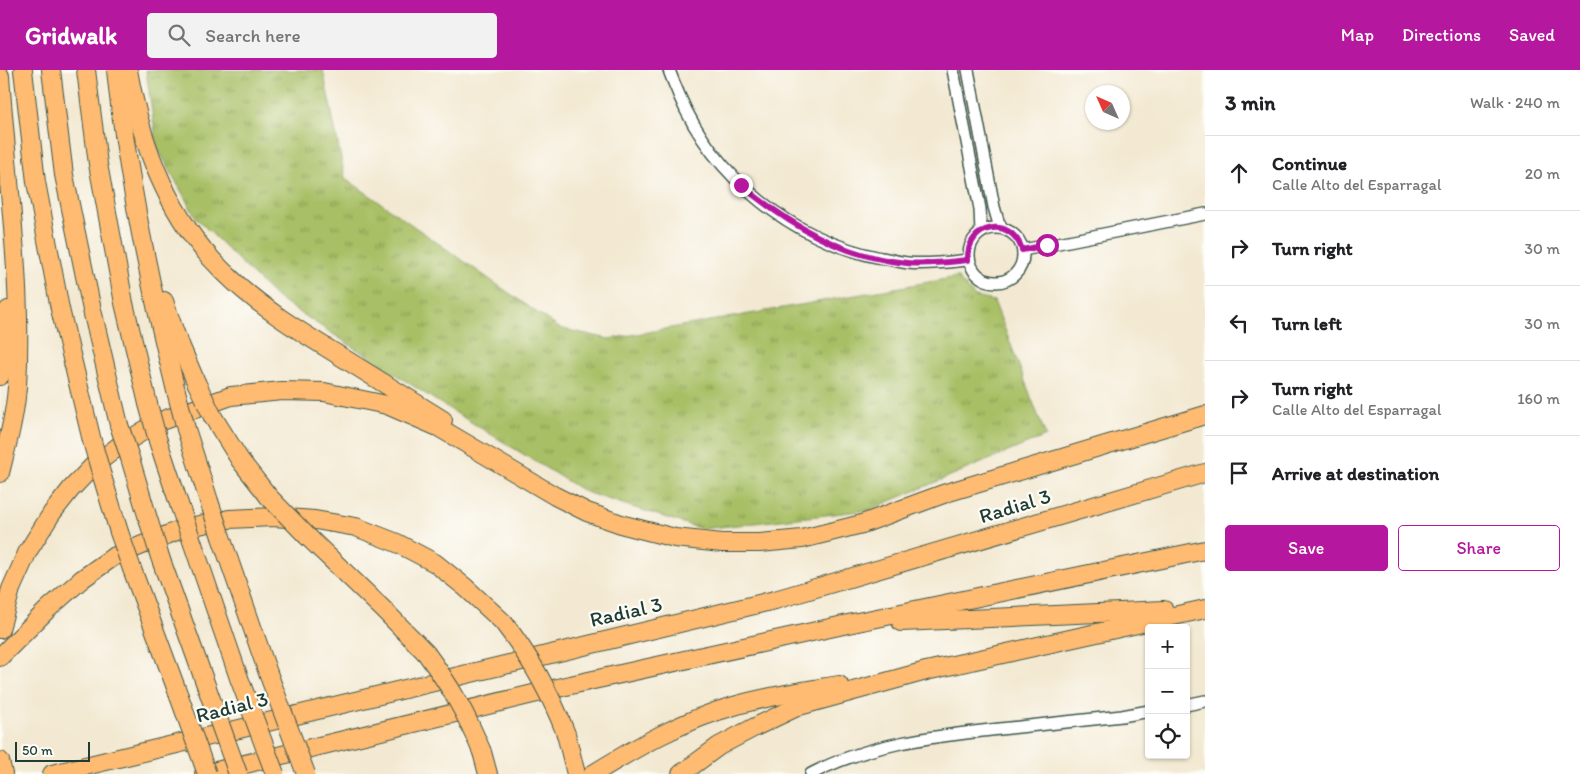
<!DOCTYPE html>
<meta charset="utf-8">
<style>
:root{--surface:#fff;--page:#f2f2f2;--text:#202124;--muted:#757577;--line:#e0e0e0;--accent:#b5179e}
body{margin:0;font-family:Itim,sans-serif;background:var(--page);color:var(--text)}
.controls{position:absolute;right:15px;bottom:15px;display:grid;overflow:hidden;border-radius:5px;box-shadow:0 1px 4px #0004}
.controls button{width:45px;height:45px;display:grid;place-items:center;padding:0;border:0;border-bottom:1px solid var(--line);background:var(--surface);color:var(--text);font:25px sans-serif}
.compass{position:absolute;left:1085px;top:15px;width:45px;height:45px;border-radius:50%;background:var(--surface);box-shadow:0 1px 4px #0004;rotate:315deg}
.scale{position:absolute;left:15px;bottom:12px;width:75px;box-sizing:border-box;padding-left:5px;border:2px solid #1f3d34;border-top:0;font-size:14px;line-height:18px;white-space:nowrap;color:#1f3d34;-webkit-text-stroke:4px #fdfcf7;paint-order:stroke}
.stop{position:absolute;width:15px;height:15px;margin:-11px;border:4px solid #b5179e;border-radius:50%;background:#fff}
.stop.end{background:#b5179e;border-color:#fff;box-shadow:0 1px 5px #0008}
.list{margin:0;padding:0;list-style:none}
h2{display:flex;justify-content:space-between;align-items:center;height:65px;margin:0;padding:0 20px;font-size:21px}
h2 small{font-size:16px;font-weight:400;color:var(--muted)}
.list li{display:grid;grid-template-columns:32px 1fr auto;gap:15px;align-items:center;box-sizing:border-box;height:75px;padding:0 20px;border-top:1px solid var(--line)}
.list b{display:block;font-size:19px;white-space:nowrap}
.list p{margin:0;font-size:16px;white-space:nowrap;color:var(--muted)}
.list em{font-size:16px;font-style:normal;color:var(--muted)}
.actions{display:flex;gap:10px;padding:15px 20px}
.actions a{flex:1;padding:11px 0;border:1px solid var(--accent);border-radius:5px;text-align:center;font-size:18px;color:var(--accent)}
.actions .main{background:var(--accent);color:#fff}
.icon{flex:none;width:28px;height:28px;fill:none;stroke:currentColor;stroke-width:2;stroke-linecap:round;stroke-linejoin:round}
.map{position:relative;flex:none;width:1205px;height:704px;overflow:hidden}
header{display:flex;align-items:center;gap:30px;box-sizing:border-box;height:70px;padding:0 25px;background:var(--accent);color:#fff}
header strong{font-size:24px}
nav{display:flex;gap:28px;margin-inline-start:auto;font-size:18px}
.search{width:350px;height:45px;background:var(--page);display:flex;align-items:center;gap:12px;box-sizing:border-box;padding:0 18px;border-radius:5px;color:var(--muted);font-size:19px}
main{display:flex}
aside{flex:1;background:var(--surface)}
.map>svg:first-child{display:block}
</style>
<header>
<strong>Gridwalk</strong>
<div class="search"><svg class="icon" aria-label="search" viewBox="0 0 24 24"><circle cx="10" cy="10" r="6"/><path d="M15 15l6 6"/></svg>Search here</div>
<nav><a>Map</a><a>Directions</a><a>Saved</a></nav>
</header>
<main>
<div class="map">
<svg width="1205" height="704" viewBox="0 0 1205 704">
<defs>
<pattern id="grass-tufts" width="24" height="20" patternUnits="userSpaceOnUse" patternTransform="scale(1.25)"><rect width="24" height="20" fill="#a8bf65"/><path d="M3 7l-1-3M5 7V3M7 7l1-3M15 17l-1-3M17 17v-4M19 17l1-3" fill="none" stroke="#889c54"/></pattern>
</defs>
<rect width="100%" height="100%" fill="#fdfcf7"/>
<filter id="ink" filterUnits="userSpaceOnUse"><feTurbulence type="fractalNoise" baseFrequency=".02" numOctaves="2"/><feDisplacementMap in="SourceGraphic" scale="10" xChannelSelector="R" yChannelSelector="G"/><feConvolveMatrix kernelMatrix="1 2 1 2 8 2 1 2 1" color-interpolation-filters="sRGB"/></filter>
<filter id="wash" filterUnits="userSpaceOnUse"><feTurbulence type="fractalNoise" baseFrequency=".0096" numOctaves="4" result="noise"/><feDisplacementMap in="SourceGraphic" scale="20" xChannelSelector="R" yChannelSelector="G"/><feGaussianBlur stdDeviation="1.12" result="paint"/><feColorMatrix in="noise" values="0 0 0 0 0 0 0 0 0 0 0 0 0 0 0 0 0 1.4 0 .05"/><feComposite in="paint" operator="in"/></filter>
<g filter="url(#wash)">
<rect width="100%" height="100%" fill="#f3e9d2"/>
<path fill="url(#grass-tufts)" stroke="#647e4c" d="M 146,0 L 323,0 L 345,108 L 559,258 L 609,269 L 957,207 L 975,227 L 994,231 L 1046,366 L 869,440 L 702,459 L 585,422 L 435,330 L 276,227 L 196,148 L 157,77 Z"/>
</g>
<g filter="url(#ink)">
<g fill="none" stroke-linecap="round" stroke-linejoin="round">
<g stroke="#3f574c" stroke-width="14">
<g id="minor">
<path d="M 669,0 C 672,9 676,17 679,25 C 714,108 793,170 881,188 C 890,189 899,192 908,193 C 928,195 949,192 968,190"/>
<path d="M 953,0 L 980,139 L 981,162"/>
<path d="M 968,0 L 994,137 L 998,151 L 1002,158"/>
<circle cx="996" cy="185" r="27"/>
<path d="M 1023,180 L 1205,144"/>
<path d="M 1186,635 L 1205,631"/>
<path d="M 811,704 C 869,673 936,666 1000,659 C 1041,655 1081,650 1122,646 L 1149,641"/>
</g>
</g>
<g stroke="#3f574c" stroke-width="20">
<g id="highway">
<path d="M 23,0 L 36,112 L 60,239 L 92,371"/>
<path d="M 51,0 L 64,105 L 92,240 L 119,355"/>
<path d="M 86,0 L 98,94 L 124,233 L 148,334"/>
<path d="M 116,0 C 127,108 150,216 176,321"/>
<path d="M 128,0 C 141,74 169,149 224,202 C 258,236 299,261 340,286 C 374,307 409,329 443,350"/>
<path d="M 0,6 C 7,109 23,214 17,317 C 15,346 7,375 0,403"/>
<path d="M 164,231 L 175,263 L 196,312"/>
<path d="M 0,306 L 8,240"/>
<path d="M 213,347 L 240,390 L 269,427"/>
<path d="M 186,359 L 209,431"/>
<path d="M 158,371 L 180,437"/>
<path d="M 130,388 L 149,452"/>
<path d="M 102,406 L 119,462"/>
<path d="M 307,466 L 384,540 L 426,583"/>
<path d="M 221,467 L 268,603"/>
<path d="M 193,474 L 239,608"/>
<path d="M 160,487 L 207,618"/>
<path d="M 132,499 L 179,626"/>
<path d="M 901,552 L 1164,540"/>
<path d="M 0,559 L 11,519 L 28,481 L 52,443 L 71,419 L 93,396 L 119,376 L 158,352 L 231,326 L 282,321 L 324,322 L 387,335 L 438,357 L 555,426 L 587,442 L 624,455 L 675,468 L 722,473 L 760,473 L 802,469 L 862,454 L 946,423 L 1205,345"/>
<path d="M 0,587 L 48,539 L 82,509 L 113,487 L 184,458 L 229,449 L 273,447 L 315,450 L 356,457 L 397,473 L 435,493 L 465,517 L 503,552"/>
<path d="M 566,664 L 576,704"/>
<path d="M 482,682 L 488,704"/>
<path d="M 0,691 L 3,704"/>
<path d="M 52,704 L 775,530 L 1205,403"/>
<path d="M 204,704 L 566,616 L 848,554 L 1205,480"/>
<path d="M 593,704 C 637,677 683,650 734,636 C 768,626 803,621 839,615"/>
<path d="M 681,704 L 719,676 L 755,657 L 799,636 L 926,601 L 1205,539"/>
</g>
</g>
<use href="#minor" stroke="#fff" stroke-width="11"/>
<use href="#highway" stroke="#febb71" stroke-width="18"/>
<g stroke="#3f574c" stroke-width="20" stroke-linecap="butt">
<g id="highway-bridge">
<path d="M 196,312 L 213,347"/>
<path d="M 176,321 L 186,359"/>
<path d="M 148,334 L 158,371"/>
<path d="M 119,355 L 130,388"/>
<path d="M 92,371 L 102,406"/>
<path d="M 269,427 L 307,466"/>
<path d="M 209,431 L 221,467"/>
<path d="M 180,437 L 193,474"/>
<path d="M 149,452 L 160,487"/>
<path d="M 119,462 L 132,499"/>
<path d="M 503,552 C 531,588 550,622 566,664"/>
<path d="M 426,583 C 451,617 466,643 482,682"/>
<path d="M 268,603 L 306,704"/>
<path d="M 239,608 L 275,704"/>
<path d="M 207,618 L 238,704"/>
<path d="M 179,626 L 207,704"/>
</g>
</g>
<use href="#highway-bridge" stroke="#febb71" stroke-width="18"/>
</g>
</g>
<g fill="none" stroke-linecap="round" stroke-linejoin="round" filter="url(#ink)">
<path stroke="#b5179e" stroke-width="6" d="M 741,115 C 790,155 842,187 907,193 C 927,195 949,192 968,190 C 966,154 1012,145 1022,180 L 1047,175"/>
</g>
<g text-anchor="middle" stroke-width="4.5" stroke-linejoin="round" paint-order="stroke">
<g font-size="21" fill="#1f3d34" stroke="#fdfcf7">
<text transform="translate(1015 436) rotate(-17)" y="7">Radial 3</text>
<text transform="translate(626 542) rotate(-13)" y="7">Radial 3</text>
<text transform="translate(232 637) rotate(-14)" y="7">Radial 3</text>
</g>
</g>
</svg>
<div class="controls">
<button>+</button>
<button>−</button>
<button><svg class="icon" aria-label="locate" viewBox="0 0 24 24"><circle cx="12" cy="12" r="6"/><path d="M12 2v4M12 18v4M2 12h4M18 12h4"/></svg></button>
</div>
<svg class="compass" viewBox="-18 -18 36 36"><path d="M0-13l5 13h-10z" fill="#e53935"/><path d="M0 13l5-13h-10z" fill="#757577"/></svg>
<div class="scale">50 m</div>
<div class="stop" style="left:1047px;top:175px"></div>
<div class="stop end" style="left:741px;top:115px"></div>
</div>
<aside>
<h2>3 min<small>Walk · 240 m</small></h2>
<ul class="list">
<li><svg class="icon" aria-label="ahead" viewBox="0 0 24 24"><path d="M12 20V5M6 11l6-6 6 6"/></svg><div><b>Continue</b><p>Calle Alto del Esparragal</p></div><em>20 m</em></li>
<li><svg class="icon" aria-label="right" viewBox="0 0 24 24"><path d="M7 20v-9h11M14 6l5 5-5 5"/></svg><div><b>Turn right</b></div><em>30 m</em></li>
<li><svg class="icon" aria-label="left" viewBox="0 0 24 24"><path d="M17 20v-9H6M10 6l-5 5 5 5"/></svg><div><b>Turn left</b></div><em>30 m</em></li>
<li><svg class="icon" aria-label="right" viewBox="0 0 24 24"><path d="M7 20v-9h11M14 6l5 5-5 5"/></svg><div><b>Turn right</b><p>Calle Alto del Esparragal</p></div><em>160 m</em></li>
<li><svg class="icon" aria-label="arrive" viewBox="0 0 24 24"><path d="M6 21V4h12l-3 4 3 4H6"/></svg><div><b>Arrive at destination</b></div></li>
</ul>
<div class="actions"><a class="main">Save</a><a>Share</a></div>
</aside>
</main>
